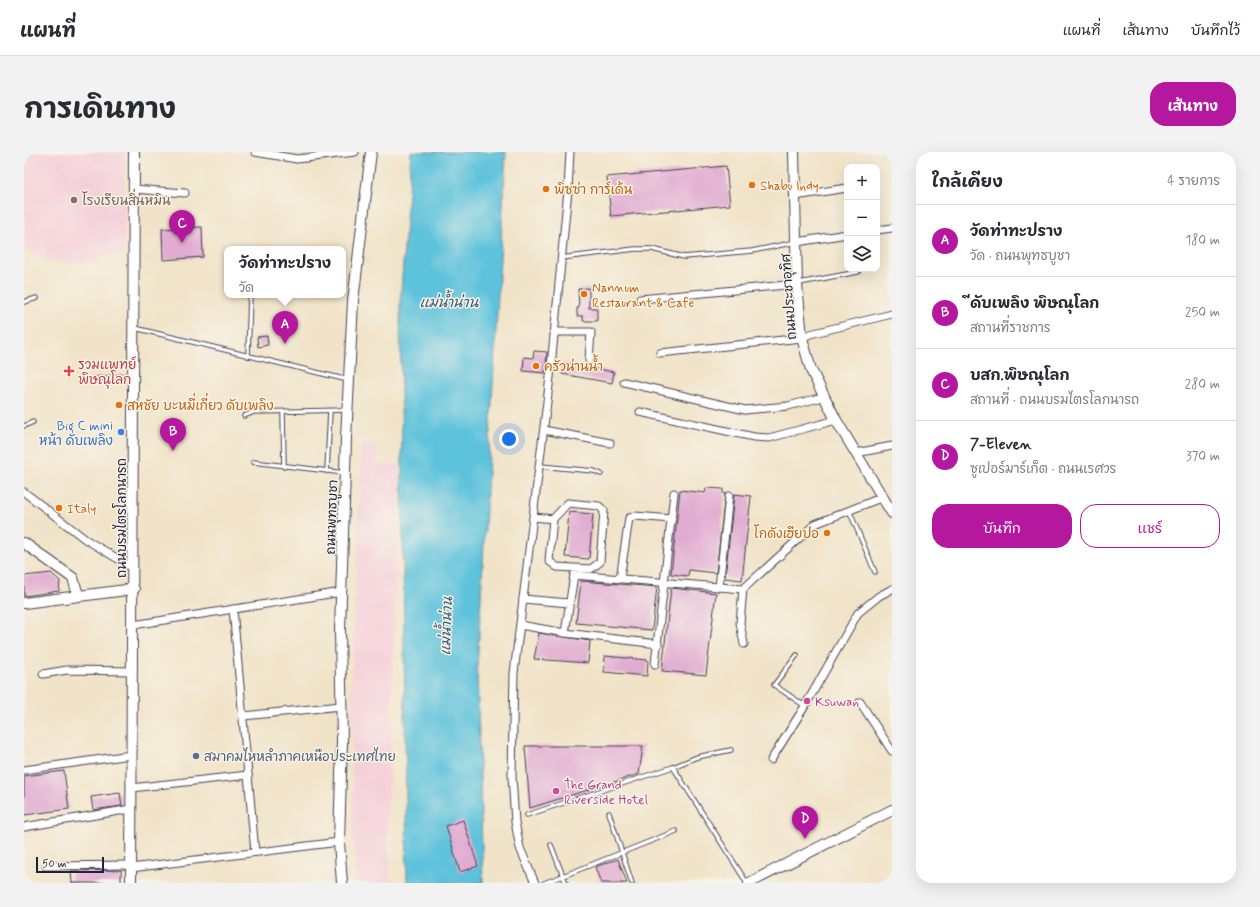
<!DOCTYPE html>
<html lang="th">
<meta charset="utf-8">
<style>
:root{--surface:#fff;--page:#f2f2f3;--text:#2b2b33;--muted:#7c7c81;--line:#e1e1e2;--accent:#b5179e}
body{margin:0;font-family:Mynerve,"Playpen Sans Thai",sans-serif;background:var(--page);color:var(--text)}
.controls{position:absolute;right:12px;top:12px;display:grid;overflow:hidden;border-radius:8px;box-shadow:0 4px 16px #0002}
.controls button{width:36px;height:36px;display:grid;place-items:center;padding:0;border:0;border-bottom:1px solid var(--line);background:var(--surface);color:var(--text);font:20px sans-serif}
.scale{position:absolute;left:12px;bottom:10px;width:68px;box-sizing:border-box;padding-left:4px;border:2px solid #22223b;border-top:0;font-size:11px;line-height:14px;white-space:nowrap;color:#22223b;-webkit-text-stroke:3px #f7f3e8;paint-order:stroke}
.you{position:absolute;left:485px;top:287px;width:14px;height:14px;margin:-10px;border:3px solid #fff;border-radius:50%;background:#1a73e8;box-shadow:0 0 0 6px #1a73e833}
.badge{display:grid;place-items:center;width:26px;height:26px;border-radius:50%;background:var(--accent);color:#fff;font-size:13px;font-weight:700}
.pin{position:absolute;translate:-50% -33px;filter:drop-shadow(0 1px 2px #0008)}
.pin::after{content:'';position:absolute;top:21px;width:14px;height:12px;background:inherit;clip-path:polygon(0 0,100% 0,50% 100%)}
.popup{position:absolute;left:200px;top:94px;width:122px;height:52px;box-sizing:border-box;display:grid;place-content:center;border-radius:8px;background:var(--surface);filter:drop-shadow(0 1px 3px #0005);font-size:13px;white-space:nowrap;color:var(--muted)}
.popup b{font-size:15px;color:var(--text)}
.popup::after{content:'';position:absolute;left:50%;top:100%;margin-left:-8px;border:8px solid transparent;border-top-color:var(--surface)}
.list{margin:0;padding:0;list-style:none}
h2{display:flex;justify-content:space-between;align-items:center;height:52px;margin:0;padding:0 16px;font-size:17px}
h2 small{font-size:13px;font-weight:400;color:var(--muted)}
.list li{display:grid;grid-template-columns:26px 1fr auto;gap:12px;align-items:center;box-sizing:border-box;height:72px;padding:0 16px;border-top:1px solid var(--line)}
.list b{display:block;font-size:15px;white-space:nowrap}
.list p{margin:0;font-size:13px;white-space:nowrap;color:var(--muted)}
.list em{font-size:13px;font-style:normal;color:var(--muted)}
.actions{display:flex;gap:8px;padding:12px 16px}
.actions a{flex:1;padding:9px 0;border:1px solid var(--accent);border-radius:16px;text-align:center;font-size:14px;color:var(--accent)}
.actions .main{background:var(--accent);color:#fff}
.icon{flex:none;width:22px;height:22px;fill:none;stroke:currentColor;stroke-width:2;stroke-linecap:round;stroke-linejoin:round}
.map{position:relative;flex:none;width:868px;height:731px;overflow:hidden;border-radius:16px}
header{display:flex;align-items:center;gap:24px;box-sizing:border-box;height:56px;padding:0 20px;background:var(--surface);border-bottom:1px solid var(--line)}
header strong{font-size:19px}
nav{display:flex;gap:22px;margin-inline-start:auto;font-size:14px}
.intro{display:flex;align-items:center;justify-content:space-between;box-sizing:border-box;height:96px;padding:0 24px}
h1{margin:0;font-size:28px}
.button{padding:10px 18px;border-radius:16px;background:var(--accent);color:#fff;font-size:14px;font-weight:700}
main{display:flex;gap:24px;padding:0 24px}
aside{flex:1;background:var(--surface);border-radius:16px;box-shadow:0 4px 16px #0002}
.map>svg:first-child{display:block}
</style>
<header>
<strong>แผนที่</strong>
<nav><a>แผนที่</a><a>เส้นทาง</a><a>บันทึกไว้</a></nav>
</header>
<div class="intro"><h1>การเดินทาง</h1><a class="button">เส้นทาง</a></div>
<main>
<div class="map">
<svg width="868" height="731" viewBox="0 0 868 731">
<rect width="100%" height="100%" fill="#f7f3e8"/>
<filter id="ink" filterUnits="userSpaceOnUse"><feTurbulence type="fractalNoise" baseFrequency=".025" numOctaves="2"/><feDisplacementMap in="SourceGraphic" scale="8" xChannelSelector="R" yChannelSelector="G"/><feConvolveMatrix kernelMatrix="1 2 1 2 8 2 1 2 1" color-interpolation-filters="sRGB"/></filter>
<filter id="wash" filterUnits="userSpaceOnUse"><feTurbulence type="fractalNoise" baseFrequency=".012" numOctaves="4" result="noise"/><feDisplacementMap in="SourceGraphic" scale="16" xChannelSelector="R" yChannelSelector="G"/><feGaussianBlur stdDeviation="0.9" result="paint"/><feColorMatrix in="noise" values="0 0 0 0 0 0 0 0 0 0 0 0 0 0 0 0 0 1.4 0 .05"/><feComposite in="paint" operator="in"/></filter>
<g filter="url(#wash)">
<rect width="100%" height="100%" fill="#f1e3c8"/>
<g fill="#f5cfd9">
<path d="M 0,0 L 101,0 L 100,103 L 74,104 L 74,112 L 21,108 L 0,95 Z"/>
<path d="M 338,292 L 353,292 L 352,312 L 376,313 L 363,681 L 367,731 L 334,731 L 329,686 L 327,541 Z"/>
</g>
<path fill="#5dc2db" stroke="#40728b" d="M 387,0 L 482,0 L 453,517 L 459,731 L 383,731 L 376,153 Z"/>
<g id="blocks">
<g fill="#e1acd2">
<path d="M 702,14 L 706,53 L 587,64 L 583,25 Z"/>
<path d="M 178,75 L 179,105 L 139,108 L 138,77 Z"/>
<path d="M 565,136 L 565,156 L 573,156 L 573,169 L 559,169 L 559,164 L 553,164 L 553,156 L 555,156 L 554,137 Z"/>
<path d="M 243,184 L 244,193 L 234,195 L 233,185 Z"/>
<path d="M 510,199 L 523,200 L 521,221 L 499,219 L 500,205 L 509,206 Z"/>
<path d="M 540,211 L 590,220 L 588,231 L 538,222 Z"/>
<path d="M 682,336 L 699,337 L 699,341 L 701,342 L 692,421 L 665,418 L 664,424 L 647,422 L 656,338 L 681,341 Z"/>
<path d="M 710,342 L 727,344 L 718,428 L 701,426 Z"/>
<path d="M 545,360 L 569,362 L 565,407 L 541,405 Z"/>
<path d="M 27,421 L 36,429 L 35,439 L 0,444 L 0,424 Z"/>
<path d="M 557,429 L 633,435 L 628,478 L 552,471 Z"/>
<path d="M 647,436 L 692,441 L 682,523 L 638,519 Z"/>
<path d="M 515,481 L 566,489 L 564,511 L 510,507 Z"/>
<path d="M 581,504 L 624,508 L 623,524 L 580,520 Z"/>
<path d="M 501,594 L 619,594 L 615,622 L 506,656 Z"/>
<path d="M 40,619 L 45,657 L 0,663 L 0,624 Z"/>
<path d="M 96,641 L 98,654 L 69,658 L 67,645 Z"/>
<path d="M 439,668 L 454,714 L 436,720 L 422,674 Z"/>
<path d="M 594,707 L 603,731 L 577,731 L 571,715 Z"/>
<path d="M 97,718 L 97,731 L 48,731 L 47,719 Z"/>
</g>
</g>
</g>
<g filter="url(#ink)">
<use href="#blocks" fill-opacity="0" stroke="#413f50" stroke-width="1"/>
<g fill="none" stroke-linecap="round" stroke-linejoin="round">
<g stroke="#413f50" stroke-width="5.5">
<g id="lane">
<path d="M 537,106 L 611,97 L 628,97 L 660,105 L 728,99 L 772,90"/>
<path d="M 775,131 L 834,120"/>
<path d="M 0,150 L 13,146"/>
<path d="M 111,176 L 324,228"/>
<path d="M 224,204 L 226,143"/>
<path d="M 72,227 L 109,223"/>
<path d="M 259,260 L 260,315"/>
<path d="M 220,264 L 230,260 L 323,258"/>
<path d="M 0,274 L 9,270"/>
<path d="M 229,310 L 321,321"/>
<path d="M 516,314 L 570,319 L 577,322"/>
<path d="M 303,319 L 306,259"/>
<path d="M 825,358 L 851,420"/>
<path d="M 773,503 L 750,533 L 781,554"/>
<path d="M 649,615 L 723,731"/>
<path d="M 585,661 L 608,731"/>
<path d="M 503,663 L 649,615 L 673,605 L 707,598"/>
<path d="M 527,693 L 539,724 L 652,679"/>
<path d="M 520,731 L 539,724 L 542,731"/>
</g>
</g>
<g stroke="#413f50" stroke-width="9">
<g id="street">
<path d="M 231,0 L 273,7 L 331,0"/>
<path d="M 110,37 L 161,41"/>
<path d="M 771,44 L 823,36"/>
<path d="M 853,78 L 868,76"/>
<path d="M 773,90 L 823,82"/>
<path d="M 616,147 L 773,132"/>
<path d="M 530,180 L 567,180 L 565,208"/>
<path d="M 636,201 L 778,186 L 786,182 L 868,162"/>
<path d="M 600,230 L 721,258 L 764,254 L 799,245"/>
<path d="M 616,260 L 730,285 L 745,286 L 812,268"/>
<path d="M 520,278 L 586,291"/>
<path d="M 832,301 L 868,294"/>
<path d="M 0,340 L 61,387 L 109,416"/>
<path d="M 510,365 L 529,367 L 525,409 L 533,415 L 567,417 L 576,410 L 580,359 L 575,354 L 544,351 L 529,367"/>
<path d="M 596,427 L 605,366 L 611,364 L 648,367"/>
<path d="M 695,435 L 705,344"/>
<path d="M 499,447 L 545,451"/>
<path d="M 209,457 L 231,700"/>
<path d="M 109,473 L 318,440"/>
<path d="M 496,473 L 541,481 L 634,492"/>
<path d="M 541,481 L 550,423 L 719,437"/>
<path d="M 720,492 L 716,471 L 719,437 L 791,372 L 859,345"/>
<path d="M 631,512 L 650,341"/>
<path d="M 19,522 L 43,518 L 109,519"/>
<path d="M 836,550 L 868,599"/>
<path d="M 219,564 L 317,554"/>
<path d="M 747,608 L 781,554 L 834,461 L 855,444 L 868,437"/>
<path d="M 0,618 L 107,603"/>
<path d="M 107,636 L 224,623"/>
<path d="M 0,675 L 107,657"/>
<path d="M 22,714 L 107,713"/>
<path d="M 107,716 L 315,690"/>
<path d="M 511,731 L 496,696 L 491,670 L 488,624 L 490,521 L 526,225 L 544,38 L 546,0"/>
</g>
</g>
<g stroke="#413f50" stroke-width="12">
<g id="secondary">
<path d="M 770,0 L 773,132 L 778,186 L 787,218 L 812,268 L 868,361"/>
<path d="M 0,391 L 49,426 L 54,443"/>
<path d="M 0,451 L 110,437"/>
<path d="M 107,731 L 110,0"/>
<path d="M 318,731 L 315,690 L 318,589 L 316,479 L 322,286 L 329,149 L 347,0"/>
<path d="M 725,731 L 868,658"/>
</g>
</g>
<use href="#lane" stroke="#fff" stroke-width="3.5"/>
<use href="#street" stroke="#fff" stroke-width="7"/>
<use href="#secondary" stroke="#fff" stroke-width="10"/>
</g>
</g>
<g fill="#e8710a" stroke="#f7f3e8" stroke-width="1.5">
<circle cx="728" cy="33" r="4"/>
<circle cx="522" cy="37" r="4"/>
<circle cx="560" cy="142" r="4"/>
<circle cx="512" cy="214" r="4"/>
<circle cx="95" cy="253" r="4"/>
<circle cx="35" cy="356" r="4"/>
<circle cx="803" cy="381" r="4"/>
</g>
<circle fill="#8d6e63" stroke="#f7f3e8" stroke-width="1.5" cx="50" cy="48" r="4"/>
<path fill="#e0444e" stroke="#f7f3e8" stroke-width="1.5" d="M43 213h4v4h4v4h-4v4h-4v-4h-4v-4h4z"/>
<circle fill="#3f7fe0" stroke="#f7f3e8" stroke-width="1.5" cx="97" cy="280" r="4"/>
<g fill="#d1479c" stroke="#f7f3e8" stroke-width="1.5">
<circle cx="783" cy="549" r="4"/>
<circle cx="532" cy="639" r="4"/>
</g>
<circle fill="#5c6f8a" stroke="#f7f3e8" stroke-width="1.5" cx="172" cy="604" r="4"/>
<g text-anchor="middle" stroke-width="3" stroke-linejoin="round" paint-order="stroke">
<g font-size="13" fill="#c56008" stroke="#f7f3e8" text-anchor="start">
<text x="736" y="38">Shabu Indy</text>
<text x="530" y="42">พิซซ่า การ์เด้น</text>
<text x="568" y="140">Nannum<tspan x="568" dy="15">Restaurant &amp; Cafe</tspan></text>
<text x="520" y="219">ครัวน่านน้ำ</text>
<text x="103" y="258">สหชัย บะหมี่เกี่ยว ดับเพลิง</text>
<text x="43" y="361">Italy</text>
<text x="795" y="386" text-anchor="end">โกดังเฮียปอ</text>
</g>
<g font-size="13" fill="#785e54" stroke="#f7f3e8" text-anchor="start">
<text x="58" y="53">โรงเรียนสิ่นหมิน</text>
</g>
<g font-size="13" fill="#22223b" stroke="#f7f3e8">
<text transform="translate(764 145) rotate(-94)" y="5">ถนนประชาอุทิศ</text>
<text transform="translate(307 365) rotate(-88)" y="5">ถนนพุทธบูชา</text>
<text transform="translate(97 366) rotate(-90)" y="5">ถนนบรมไตรโลกนารถ</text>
</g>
<g font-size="13" fill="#be3a42" stroke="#f7f3e8" text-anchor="start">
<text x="54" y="217">รวมแพทย์<tspan x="54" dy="15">พิษณุโลก</tspan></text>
</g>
<g font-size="13" fill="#366cbe" stroke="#f7f3e8" text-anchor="end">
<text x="89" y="278">Big C mini<tspan x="89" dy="15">หน้า ดับเพลิง</tspan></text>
</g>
<g font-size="13" fill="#b23c85" stroke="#f7f3e8" text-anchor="start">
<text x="791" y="554">Ksuwan</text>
<text x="540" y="637">The Grand<tspan x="540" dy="15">Riverside Hotel</tspan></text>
</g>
<g font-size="13" fill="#4e5e75" stroke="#f7f3e8" text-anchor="start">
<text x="180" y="609">สมาคมไหหลำภาคเหนือประเทศไทย</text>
</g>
<g font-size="14" font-style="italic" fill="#375a73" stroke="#f7f3e8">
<text x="425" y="155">แม่น้ำน่าน</text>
<text transform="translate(422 474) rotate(-88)" y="5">แม่น้ำน่าน</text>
</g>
</g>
</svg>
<div class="controls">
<button>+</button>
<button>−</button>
<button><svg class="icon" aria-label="layers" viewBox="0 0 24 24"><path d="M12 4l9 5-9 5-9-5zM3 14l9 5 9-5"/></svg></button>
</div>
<div class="scale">50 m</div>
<div class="you"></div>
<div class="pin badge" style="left:261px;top:192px">A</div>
<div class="popup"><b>วัดท่าทะปราง</b>วัด</div>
<div class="pin badge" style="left:149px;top:299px">B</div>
<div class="pin badge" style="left:158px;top:91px">C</div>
<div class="pin badge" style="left:781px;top:687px">D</div>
</div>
<aside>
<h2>ใกล้เคียง<small>4 รายการ</small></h2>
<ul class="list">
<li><span class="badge">A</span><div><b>วัดท่าทะปราง</b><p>วัด · ถนนพุทธบูชา</p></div><em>180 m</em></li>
<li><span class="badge">B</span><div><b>ีดับเพลิง พิษณุโลก</b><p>สถานที่ราชการ</p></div><em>250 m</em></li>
<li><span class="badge">C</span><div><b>บสก.พิษณุโลก</b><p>สถานที่ · ถนนบรมไตรโลกนารถ</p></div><em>280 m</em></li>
<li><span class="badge">D</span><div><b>7-Eleven</b><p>ซูเปอร์มาร์เก็ต · ถนนเรศวร</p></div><em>370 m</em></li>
</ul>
<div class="actions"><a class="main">บันทึก</a><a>แชร์</a></div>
</aside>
</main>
